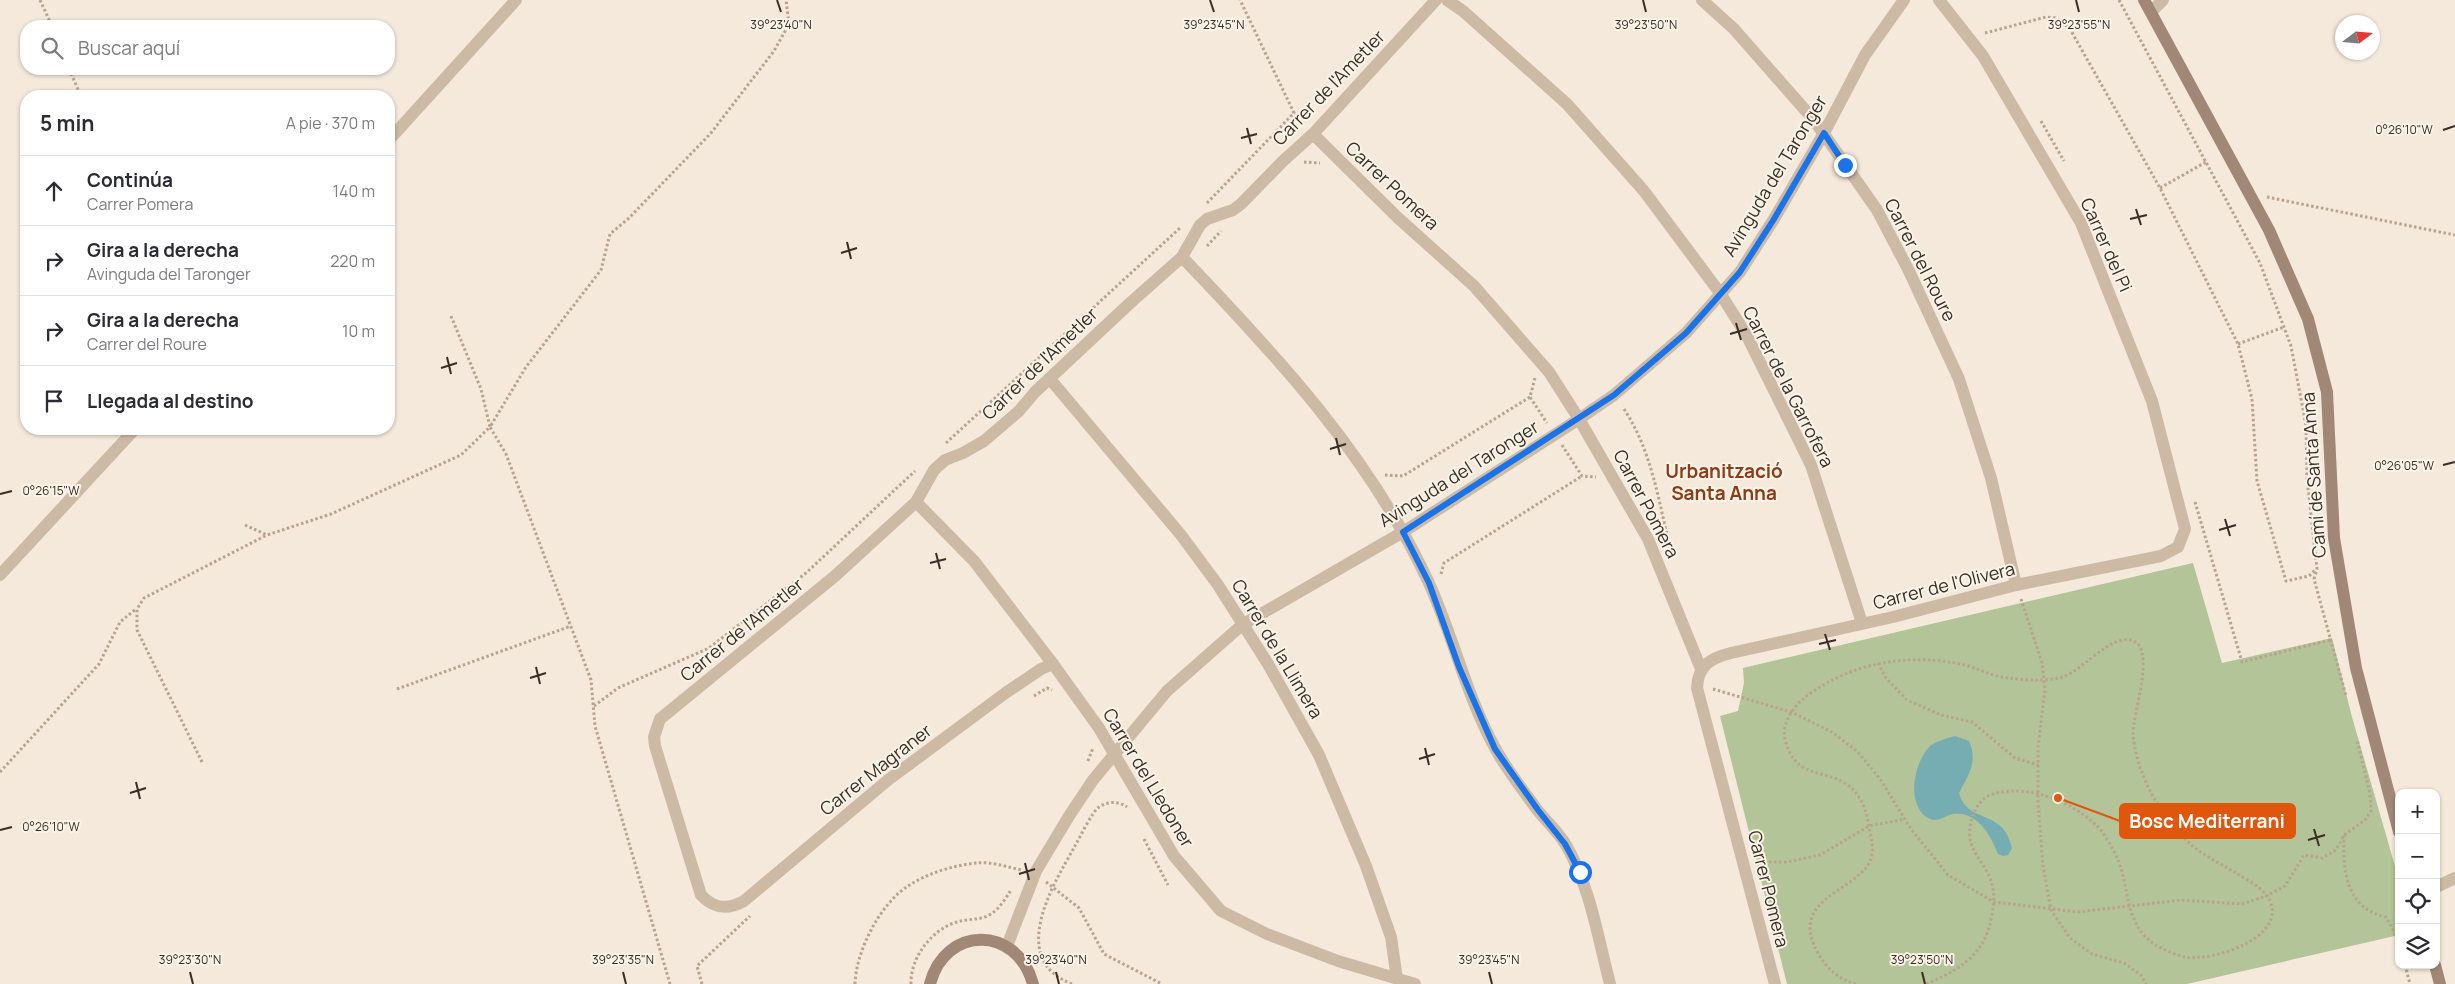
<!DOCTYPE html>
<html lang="es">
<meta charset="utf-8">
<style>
:root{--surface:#fff;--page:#f2f2f3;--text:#2b2b33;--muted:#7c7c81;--line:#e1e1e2}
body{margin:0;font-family:Manrope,sans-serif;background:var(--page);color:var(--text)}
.controls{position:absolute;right:15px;bottom:15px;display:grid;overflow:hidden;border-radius:10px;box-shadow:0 1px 4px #0004}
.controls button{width:45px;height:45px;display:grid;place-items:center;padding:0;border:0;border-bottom:1px solid var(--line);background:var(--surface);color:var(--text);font:25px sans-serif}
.compass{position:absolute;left:2335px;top:15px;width:45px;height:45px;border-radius:50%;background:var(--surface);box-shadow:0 1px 4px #0004;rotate:74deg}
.stop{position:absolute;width:15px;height:15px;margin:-11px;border:4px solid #1a73e8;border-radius:50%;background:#fff}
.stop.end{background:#1a73e8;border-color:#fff;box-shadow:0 1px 5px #0008}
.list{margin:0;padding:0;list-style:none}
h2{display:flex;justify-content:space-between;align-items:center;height:65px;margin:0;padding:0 20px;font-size:21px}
h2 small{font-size:16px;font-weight:400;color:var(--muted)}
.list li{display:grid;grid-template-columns:32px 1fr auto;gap:15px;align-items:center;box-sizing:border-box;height:70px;padding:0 20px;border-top:1px solid var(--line)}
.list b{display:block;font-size:19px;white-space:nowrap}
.list p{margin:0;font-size:16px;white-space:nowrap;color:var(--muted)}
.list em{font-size:16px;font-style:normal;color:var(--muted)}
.icon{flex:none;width:28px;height:28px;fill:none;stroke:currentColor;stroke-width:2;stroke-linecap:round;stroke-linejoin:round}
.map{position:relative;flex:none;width:2455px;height:984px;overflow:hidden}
.search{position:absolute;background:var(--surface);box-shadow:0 1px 4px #0004;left:20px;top:20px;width:375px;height:55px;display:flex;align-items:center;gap:12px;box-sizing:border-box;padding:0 18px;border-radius:20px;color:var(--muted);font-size:19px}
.panel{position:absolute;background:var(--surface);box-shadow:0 1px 4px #0004;left:20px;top:90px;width:375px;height:345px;border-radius:20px}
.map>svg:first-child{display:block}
</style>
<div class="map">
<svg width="2455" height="984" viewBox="0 0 2455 984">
<rect width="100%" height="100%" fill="#f4e9da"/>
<path fill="#b3c498" d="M 2193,563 L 2222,663 L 2332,638 L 2352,717 L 2399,880 L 2399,935 L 2187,984 L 1787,984 L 1720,716 L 1738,711 L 1744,683 L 1743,668 Z"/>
<path fill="#76adb3" d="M 1955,736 L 1969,741 C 1978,762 1969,774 1959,793 C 1968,825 2004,808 2012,848 L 2008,855 L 2003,856 L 1998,854 C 1991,836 1978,811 1953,814 C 1943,816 1936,825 1925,816 C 1906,800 1915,761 1930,746 C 1936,741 1948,738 1955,736 Z"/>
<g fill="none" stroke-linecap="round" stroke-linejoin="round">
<g stroke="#b9a38f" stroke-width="3" stroke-dasharray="2.5 2.5" stroke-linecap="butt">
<path d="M 40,0 L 52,26"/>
<path d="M 2119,0 L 2260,263 L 2291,346 L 2306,425 L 2307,478 L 2317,569 L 2314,579 L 2346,696"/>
<path d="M 1985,33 L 2046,17 L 2057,18 L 2070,29 L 2160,188 L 2238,344 L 2252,399 L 2257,481 L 2286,581 L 2309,576 L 2316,569"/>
<path d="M 69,69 L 81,96"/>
<path d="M 2041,121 L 2064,161"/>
<path d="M 1304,162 L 1320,163"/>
<path d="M 2160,188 L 2206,162"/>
<path d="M 2267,197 L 2455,235"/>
<path d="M 1207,203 L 1294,113 L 1240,0"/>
<path d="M 1207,246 L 1221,231"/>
<path d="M 451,316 L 481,389 L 490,427 L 526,367 L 601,270 L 610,234 L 629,218 L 711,133 L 774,51 L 789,24 L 786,0"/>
<path d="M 2238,344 L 2284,327"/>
<path d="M 1535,378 L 1530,397 L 1547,423"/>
<path d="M 1624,409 C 1652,451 1659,503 1671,552"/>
<path d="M 946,443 L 1180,228"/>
<path d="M 1562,445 L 1582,476 L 1596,477"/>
<path d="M 1385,475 L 1403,476 L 1530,397"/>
<path d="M 2195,502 L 2242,662 L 2330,640"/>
<path d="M 245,525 L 267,535 L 331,514 L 461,455 L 490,427 L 506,454 L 591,680 L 595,726 L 670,984"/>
<path d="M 1441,574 L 1444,563 L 1582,476"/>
<path d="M 2021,599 L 2042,663 L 2045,689 L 2038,747 L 2038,803 L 2043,866 L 2051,910 L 2070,938 L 2092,954 L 2124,963 L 2141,975 L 2146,984"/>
<path d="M 1878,663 L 1886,678 L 1907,700 L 1941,715 L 1972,722 L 2015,758 L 2038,765"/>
<path d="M 397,689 L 571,626"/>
<path d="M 1713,689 L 1791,712 L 1832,732 L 1858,752 L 1880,779 L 1911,829 L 1948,875 L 1994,902 L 2078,912 L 2181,900 L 2242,904 L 2266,896 L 2285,886 L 2304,855 L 2322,858 L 2336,850 L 2344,835 L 2365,820 L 2371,811 L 2370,793 L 2357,740"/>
<path d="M 1034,696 L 1047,688 L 1052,690"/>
<path d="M 594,706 L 618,688 L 709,648 L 806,573 L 915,471"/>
<path d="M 1088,761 L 1093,748"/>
<path d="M 202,762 L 137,630 L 137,609 L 144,598 L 267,535"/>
<path d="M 0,772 L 99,664 L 120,622 L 136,609"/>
<path d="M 2344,835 C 2343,870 2345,908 2386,917 L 2399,941"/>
<path d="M 1144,839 L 1168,885"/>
<path d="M 1759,862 L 1787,862 L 1820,855 L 1869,826 L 1905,819"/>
<path d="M 1046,882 L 1079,908 L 1104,954 L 1162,984"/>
<path d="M 2405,965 L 2410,984"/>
<path d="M 702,984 L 697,966 L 750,916"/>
<path d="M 855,984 C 856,951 880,904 908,886 C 928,873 954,865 977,863 C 991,861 1009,868 1023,870"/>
<path d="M 911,984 C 910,958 932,929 957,922 C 969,918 980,921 991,914 C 999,909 1006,898 1011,890"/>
<path d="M 1072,984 C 1007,959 1053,885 1075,846 C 1080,837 1092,812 1099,807 C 1108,801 1119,801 1127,807"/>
<path d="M 1856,984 C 1838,979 1827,969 1818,953 C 1787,898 1856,892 1870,861 C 1875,849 1871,839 1869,827 C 1866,807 1859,789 1839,780 C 1819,771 1800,774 1789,751 C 1786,744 1783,735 1785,727 C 1790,706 1808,694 1825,684 C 1867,660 1917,654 1965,665 C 1976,668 1986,673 1997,676 C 2010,679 2026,680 2040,680 C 2047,680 2058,679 2065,676 C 2086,667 2109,636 2131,640 C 2158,646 2132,714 2133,735 C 2137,778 2165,825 2199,851 C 2211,859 2224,866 2236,873 C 2247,880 2262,887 2269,899 C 2289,937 2213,962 2185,957 C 2176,955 2161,949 2154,944 C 2124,923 2130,889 2118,860 C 2113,849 2104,832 2095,824 C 2069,800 2027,784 1993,794 C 1975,799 1966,826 1971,843 C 1975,857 1987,867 1991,881 C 1995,892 1994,903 1992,915 C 1985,955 1961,969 1926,984"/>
</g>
<g stroke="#cdbaa5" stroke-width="12">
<path d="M 1447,0 L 1463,11 L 1567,104 L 1644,191 L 1720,293 L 1747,336 L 1811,465 L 1862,623"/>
<path d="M 1702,0 L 1734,29 L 1814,120 L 1877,210 L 1909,271 L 1959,379 L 1991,478 L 2016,585"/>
<path d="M 2151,12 L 2163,0"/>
<path d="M 1313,134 L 1397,217 L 1474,286 L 1549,372 L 1579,419 L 1648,539 L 1701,669"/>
<path d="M 389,140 L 516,0"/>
<path d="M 1182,257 C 1277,356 1370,456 1428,581 C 1453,635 1466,695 1495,748 C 1507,770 1524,792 1539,812 C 1548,823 1559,833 1566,845 C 1590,886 1598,938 1610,984"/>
<path d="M 1050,379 L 1181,535 L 1218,585 L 1268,664 L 1319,755 L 1366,866 L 1391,937 L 1397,979"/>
<path d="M 916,502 L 974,561 L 1053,664 L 1099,728 L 1174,856 L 1221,911 L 1267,934 L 1338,961 L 1415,984"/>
<path d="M 0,575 L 135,429"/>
<path d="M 1053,664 L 1041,669 L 1004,694 L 888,780 L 744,901 C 728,910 714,909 701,895 L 655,746 L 654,737 L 660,719 L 835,576 L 916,502 L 934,470 L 945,460 L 963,453 L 984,441 L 1019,411 L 1035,392 L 1129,304 L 1182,257 L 1200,225 L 1207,219 L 1233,210 L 1241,204 L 1283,161 L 1313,134 L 1436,0"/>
<path d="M 2436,887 L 2455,878"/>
<path d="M 1007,946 L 1036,871 L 1069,816 L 1093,780 L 1167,691 L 1242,625 L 1403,532 L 1579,419 L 1614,395 L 1686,333 L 1740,272 L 1774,219 L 1824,133 L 1865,55 L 1904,0"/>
<path d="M 1775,984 L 1697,688 C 1698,665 1711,658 1731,653 L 1893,617 L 2016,585 L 2161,556 L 2178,547 L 2185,529 L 2152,401 L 2081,223 L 1983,56 L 1939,0"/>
</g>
<g stroke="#a18876" stroke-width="12">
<path d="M 2144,0 L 2269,230 L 2308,319 L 2327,392 L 2334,538 L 2356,668 L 2399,832"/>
<path d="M 2435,965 L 2440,984"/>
<path d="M 930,984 C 945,925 1017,925 1033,984"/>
</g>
</g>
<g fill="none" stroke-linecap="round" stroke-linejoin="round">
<path stroke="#1a73e8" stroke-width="6" d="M 1580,872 L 1565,844 L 1538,810 L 1495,749 L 1459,667 L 1429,583 L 1403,532 L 1614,395 L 1686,333 L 1740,272 L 1774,219 L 1824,133 L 1845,165"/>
</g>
<path fill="none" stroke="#382d27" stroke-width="2" d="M 777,0 L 781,12M 1210,0 L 1214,12M 1643,0 L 1646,12M 2076,0 L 2079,12M 1247,128 L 1251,144M 2443,130 L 2455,126M 1241,138 L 1257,134M 2136,209 L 2141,225M 2130,219 L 2147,215M 847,242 L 851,259M 841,253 L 857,248M 1736,323 L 1741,340M 1730,334 L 1747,329M 447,357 L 451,374M 441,368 L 457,363M 1336,438 L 1340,455M 1330,449 L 1346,444M 2443,465 L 2455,462M 0,494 L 12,491M 2225,519 L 2230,536M 2219,530 L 2236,525M 936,553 L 940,569M 930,563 L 946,559M 1825,634 L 1830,650M 1819,644 L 1836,640M 536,667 L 540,684M 530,678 L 546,673M 1425,748 L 1429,765M 1419,759 L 1435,754M 136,782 L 140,799M 130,793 L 146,788M 2314,829 L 2319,846M 0,830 L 12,827M 2308,840 L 2325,835M 1025,863 L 1029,880M 1019,874 L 1035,869M 190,972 L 193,984M 623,972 L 626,984M 1056,972 L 1059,984M 1489,972 L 1492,984M 1922,972 L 1925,984"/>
<g text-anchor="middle" stroke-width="4" stroke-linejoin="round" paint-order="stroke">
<g font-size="18" fill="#382d27" stroke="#fbf3e7">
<text transform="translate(1329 88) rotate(-46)" y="6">Carrer de l'Ametler</text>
<text transform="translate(1775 176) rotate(-59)" y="6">Avinguda del Taronger</text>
<text transform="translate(1392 186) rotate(43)" y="6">Carrer Pomera</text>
<text transform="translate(2106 245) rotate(66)" y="6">Carrer del Pi</text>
<text transform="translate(1920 260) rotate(63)" y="6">Carrer del Roure</text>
<text transform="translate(1040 364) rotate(-44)" y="6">Carrer de l'Ametler</text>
<text transform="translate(1788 387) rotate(63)" y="6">Carrer de la Garrofera</text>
<text transform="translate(1459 474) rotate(-32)" y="6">Avinguda del Taronger</text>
<text transform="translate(2314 475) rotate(-94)" y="6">Camí de Santa Anna</text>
<text transform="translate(1646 504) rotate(62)" y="6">Carrer Pomera</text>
<text transform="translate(1944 586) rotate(-14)" y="6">Carrer de l'Olivera</text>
<text transform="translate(742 630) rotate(-39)" y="6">Carrer de l'Ametler</text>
<text transform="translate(1277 649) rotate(59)" y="6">Carrer de la Llimera</text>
<text transform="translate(876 770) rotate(-38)" y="6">Carrer Magraner</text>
<text transform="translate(1148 778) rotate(59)" y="6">Carrer del Lledoner</text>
<text transform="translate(1768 889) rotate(76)" y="6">Carrer Pomera</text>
</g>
<g font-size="19" font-weight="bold" fill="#8e3c18" stroke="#fbf3e7">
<text x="1724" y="478">Urbanització<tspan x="1724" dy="22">Santa Anna</tspan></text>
</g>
</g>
<g font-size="12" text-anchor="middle" fill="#382d27" stroke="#fbf3e7" stroke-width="4" stroke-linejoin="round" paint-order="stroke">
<text x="781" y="29">39°23'40"N</text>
<text x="1214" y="29">39°23'45"N</text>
<text x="1646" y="29">39°23'50"N</text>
<text x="2079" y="29">39°23'55"N</text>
<text x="2404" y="134">0°26'10"W</text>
<text x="2404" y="470">0°26'05"W</text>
<text x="51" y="495">0°26'15"W</text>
<text x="51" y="831">0°26'10"W</text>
<text x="190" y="964">39°23'30"N</text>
<text x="623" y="964">39°23'35"N</text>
<text x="1056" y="964">39°23'40"N</text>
<text x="1489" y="964">39°23'45"N</text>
<text x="1922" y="964">39°23'50"N</text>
</g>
<path fill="none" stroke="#df570d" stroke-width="2" d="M2058 798L2120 821"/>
<circle fill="#df570d" stroke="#fbf3e7" stroke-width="2" cx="2058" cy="798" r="5"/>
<rect fill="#df570d" stroke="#df570d" stroke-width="2" x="2120" y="804" width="175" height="34" rx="5"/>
<g font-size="19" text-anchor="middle" font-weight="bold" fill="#fff">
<text x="2207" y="828">Bosc Mediterrani</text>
</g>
</svg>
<div class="controls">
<button>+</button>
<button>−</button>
<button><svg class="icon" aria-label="locate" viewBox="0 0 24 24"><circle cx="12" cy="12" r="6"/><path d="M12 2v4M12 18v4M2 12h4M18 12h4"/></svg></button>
<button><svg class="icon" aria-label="layers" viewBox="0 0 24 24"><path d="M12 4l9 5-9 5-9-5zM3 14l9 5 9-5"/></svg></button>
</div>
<svg class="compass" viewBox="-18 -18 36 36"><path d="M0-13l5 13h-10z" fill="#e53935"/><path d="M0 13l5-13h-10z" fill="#7c7c81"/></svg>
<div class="stop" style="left:1580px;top:872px"></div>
<div class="stop end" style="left:1845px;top:165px"></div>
<div class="search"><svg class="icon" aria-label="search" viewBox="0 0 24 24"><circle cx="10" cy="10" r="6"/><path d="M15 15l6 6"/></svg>Buscar aquí</div>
<section class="panel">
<h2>5 min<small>A pie · 370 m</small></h2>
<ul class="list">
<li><svg class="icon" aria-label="ahead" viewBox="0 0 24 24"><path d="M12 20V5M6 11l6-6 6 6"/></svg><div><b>Continúa</b><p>Carrer Pomera</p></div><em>140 m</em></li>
<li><svg class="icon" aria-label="right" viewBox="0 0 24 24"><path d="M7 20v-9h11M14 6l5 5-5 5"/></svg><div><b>Gira a la derecha</b><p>Avinguda del Taronger</p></div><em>220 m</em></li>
<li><svg class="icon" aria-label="right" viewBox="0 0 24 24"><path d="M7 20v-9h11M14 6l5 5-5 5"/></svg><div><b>Gira a la derecha</b><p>Carrer del Roure</p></div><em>10 m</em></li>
<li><svg class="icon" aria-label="arrive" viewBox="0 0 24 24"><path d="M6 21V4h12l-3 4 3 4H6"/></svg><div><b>Llegada al destino</b></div></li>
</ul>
</section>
</div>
